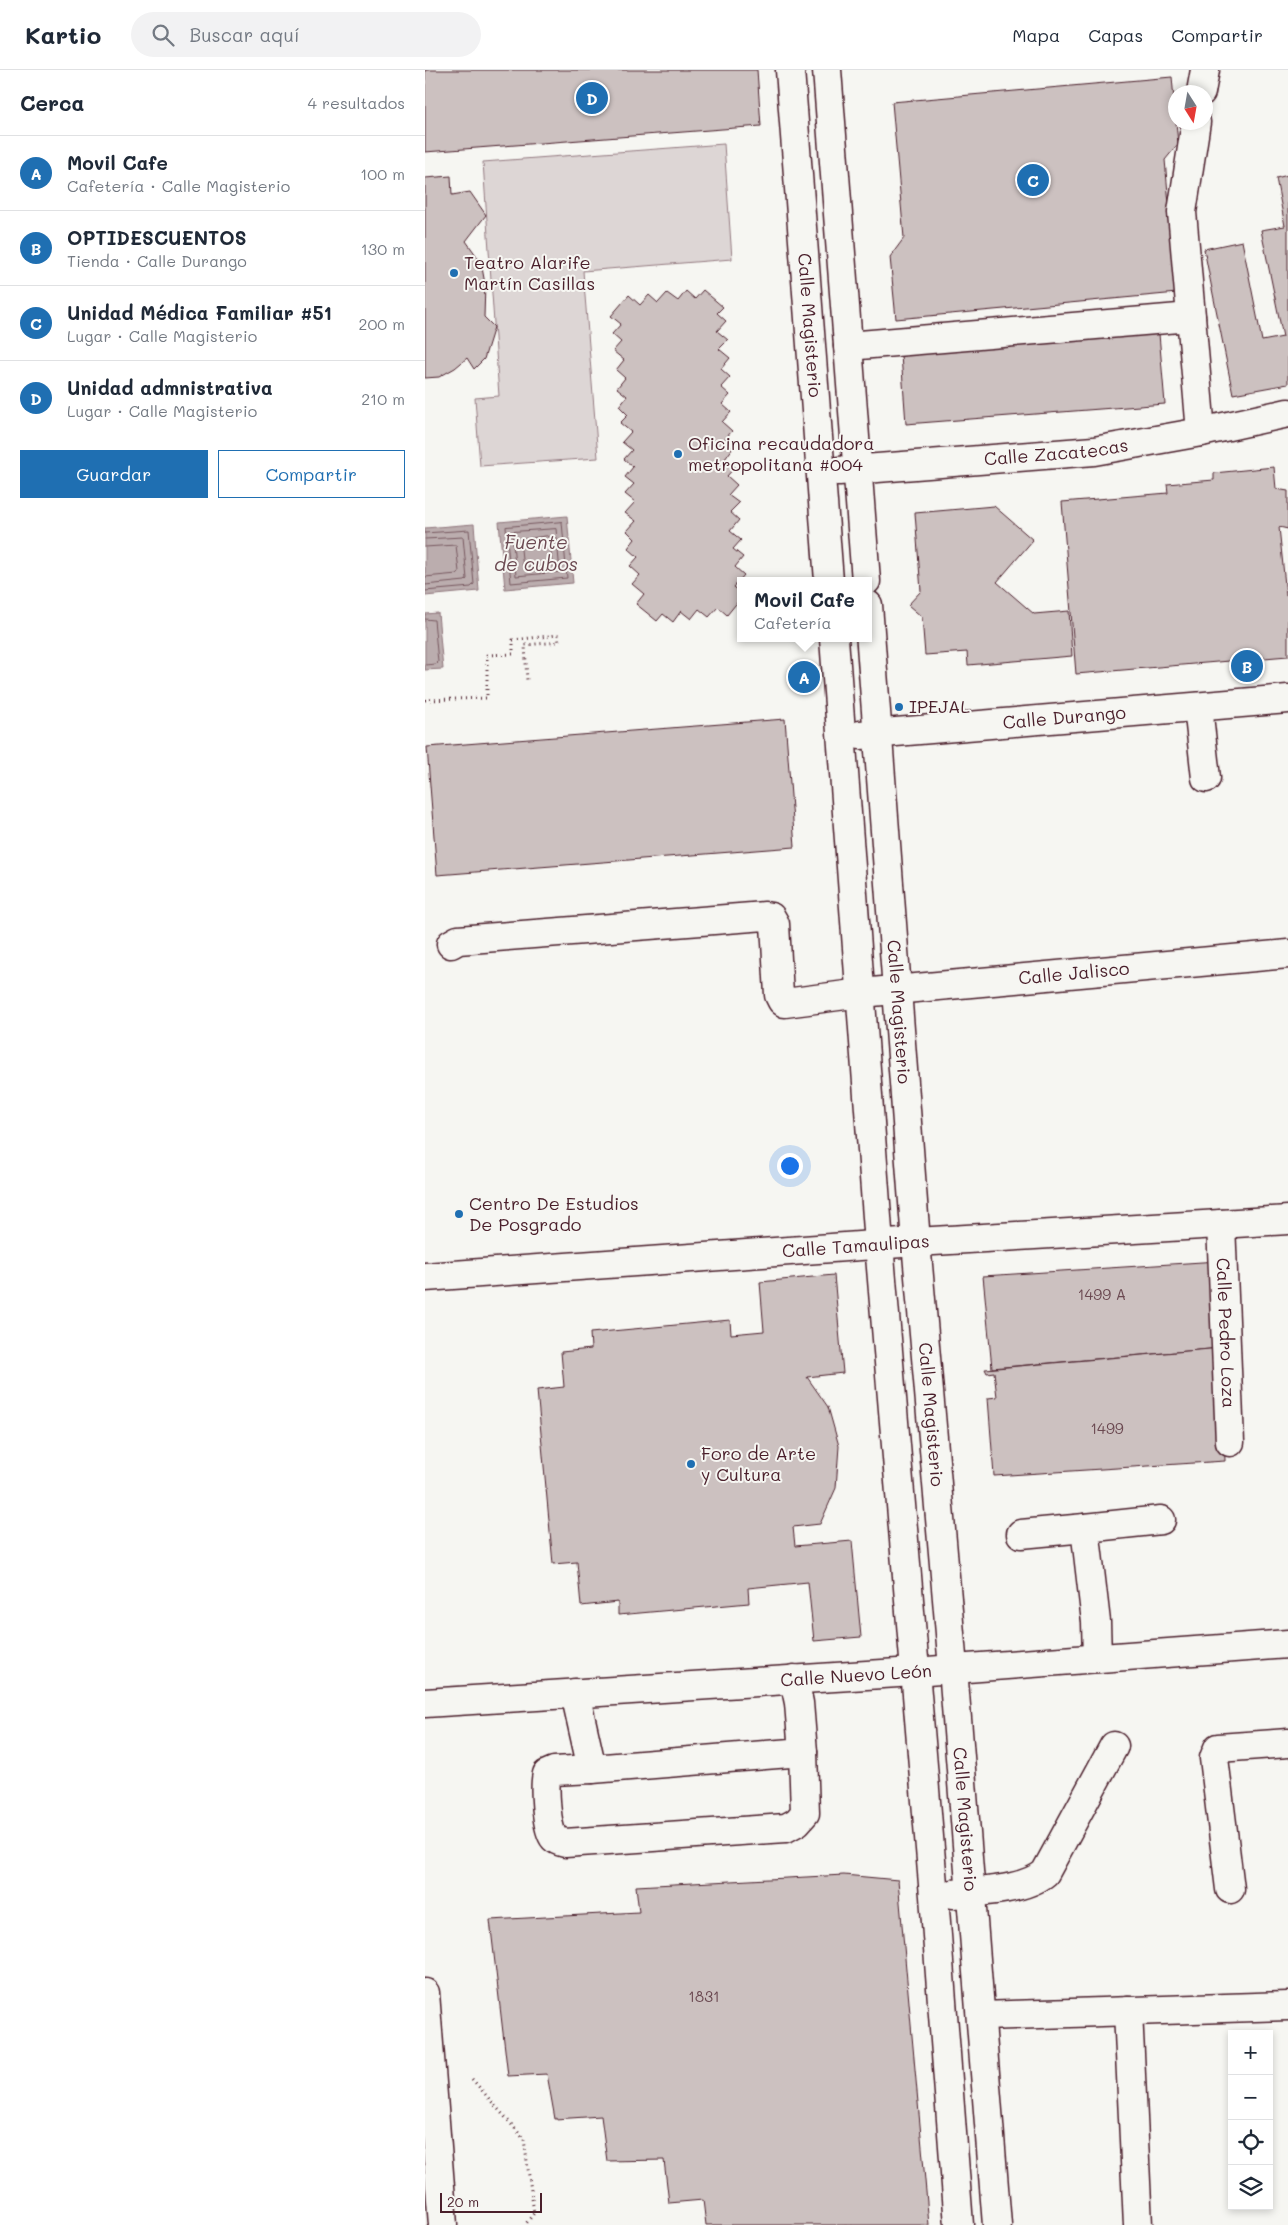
<!DOCTYPE html>
<html lang="es">
<meta charset="utf-8">
<style>
:root{--surface:#fff;--page:#f2f2f3;--text:#1f2937;--muted:#747a83;--line:#e0e1e3;--accent:#1f6fb2}
body{margin:0;font-family:Mali,sans-serif;background:var(--page);color:var(--text)}
.controls{position:absolute;right:15px;bottom:15px;display:grid;overflow:hidden;border-radius:0px;box-shadow:0 2px 8px #0003}
.controls button{width:45px;height:45px;display:grid;place-items:center;padding:0;border:0;border-bottom:1px solid var(--line);background:var(--surface);color:var(--text);font:25px sans-serif}
.compass{position:absolute;left:743px;top:15px;width:45px;height:45px;border-radius:50%;background:var(--surface);box-shadow:0 2px 8px #0003;rotate:169deg}
.scale{position:absolute;left:15px;bottom:12px;width:102px;box-sizing:border-box;padding-left:5px;border:2px solid #4a1f2b;border-top:0;font-size:14px;line-height:18px;white-space:nowrap;color:#4a1f2b;-webkit-text-stroke:4px #f6f6f2;paint-order:stroke}
.you{position:absolute;left:364px;top:1095px;width:18px;height:18px;margin:-12px;border:4px solid #fff;border-radius:50%;background:#1a73e8;box-shadow:0 0 0 8px #1a73e833}
.badge{display:grid;place-items:center;width:32px;height:32px;border-radius:50%;background:var(--accent);color:#fff;font-size:16px;font-weight:700}
.pin{position:absolute;translate:-50% -50%;border:2px solid #fff;box-shadow:0 1px 5px #0006}
.popup{position:absolute;left:312px;top:507px;width:135px;height:65px;box-sizing:border-box;display:grid;place-content:center;border-radius:0px;background:var(--surface);filter:drop-shadow(0 1px 4px #0005);font-size:16px;white-space:nowrap;color:var(--muted)}
.popup b{font-size:19px;color:var(--text)}
.popup::after{content:'';position:absolute;left:50%;top:100%;margin-left:-10px;border:10px solid transparent;border-top-color:var(--surface)}
.list{margin:0;padding:0;list-style:none}
h2{display:flex;justify-content:space-between;align-items:center;height:65px;margin:0;padding:0 20px;font-size:21px}
h2 small{font-size:16px;font-weight:400;color:var(--muted)}
.list li{display:grid;grid-template-columns:32px 1fr auto;gap:15px;align-items:center;box-sizing:border-box;height:75px;padding:0 20px;border-top:1px solid var(--line)}
.list b{display:block;font-size:19px;white-space:nowrap}
.list p{margin:0;font-size:16px;white-space:nowrap;color:var(--muted)}
.list em{font-size:16px;font-style:normal;color:var(--muted)}
.actions{display:flex;gap:10px;padding:15px 20px}
.actions a{flex:1;padding:11px 0;border:1px solid var(--accent);border-radius:0px;text-align:center;font-size:18px;color:var(--accent)}
.actions .main{background:var(--accent);color:#fff}
.icon{flex:none;width:28px;height:28px;fill:none;stroke:currentColor;stroke-width:2;stroke-linecap:round;stroke-linejoin:round}
.map{position:relative;flex:none;width:863px;height:2155px;overflow:hidden}
header{display:flex;align-items:center;gap:30px;box-sizing:border-box;height:70px;padding:0 25px;background:var(--surface);border-bottom:1px solid var(--line)}
header strong{font-size:24px}
nav{display:flex;gap:28px;margin-inline-start:auto;font-size:18px}
.search{width:350px;height:45px;background:var(--page);display:flex;align-items:center;gap:12px;box-sizing:border-box;padding:0 18px;border-radius:28px;color:var(--muted);font-size:19px}
main{display:flex}
aside{flex:1;background:var(--surface)}
.map>svg:first-child{display:block}
</style>
<header>
<strong>Kartio</strong>
<div class="search"><svg class="icon" aria-label="search" viewBox="0 0 24 24"><circle cx="10" cy="10" r="6"/><path d="M15 15l6 6"/></svg>Buscar aquí</div>
<nav><a>Mapa</a><a>Capas</a><a>Compartir</a></nav>
</header>
<main>
<aside>
<h2>Cerca<small>4 resultados</small></h2>
<ul class="list">
<li><span class="badge">A</span><div><b>Movil Cafe</b><p>Cafetería · Calle Magisterio</p></div><em>100 m</em></li>
<li><span class="badge">B</span><div><b>OPTIDESCUENTOS</b><p>Tienda · Calle Durango</p></div><em>130 m</em></li>
<li><span class="badge">C</span><div><b>Unidad Médica Familiar #51</b><p>Lugar · Calle Magisterio</p></div><em>200 m</em></li>
<li><span class="badge">D</span><div><b>Unidad admnistrativa</b><p>Lugar · Calle Magisterio</p></div><em>210 m</em></li>
</ul>
<div class="actions"><a class="main">Guardar</a><a>Compartir</a></div>
</aside>
<div class="map">
<svg width="863" height="2155" viewBox="0 0 863 2155">
<rect width="100%" height="100%" fill="#f6f6f2"/>
<filter id="ink" filterUnits="userSpaceOnUse"><feTurbulence type="fractalNoise" baseFrequency=".02" numOctaves="2"/><feDisplacementMap in="SourceGraphic" scale="10" xChannelSelector="R" yChannelSelector="G"/><feConvolveMatrix kernelMatrix="1 2 1 2 8 2 1 2 1" color-interpolation-filters="sRGB"/></filter>
<g filter="url(#ink)">
<path fill="#ddd6d5" stroke="#947a80" d="M 299,74 L 307,189 L 158,201 L 173,388 L 55,396 L 50,328 L 74,326 L 58,92 Z"/>
<g fill="#bbadae" stroke="#8e747a">
<path d="M 142,446 L 148,513 L 80,519 L 74,452 Z"/>
<path d="M 49,454 L 54,521 L 0,526 L 0,458 Z"/>
<path d="M 13,543 L 18,599 L 0,600 L 0,544 Z"/>
</g>
<g fill="none" stroke-linecap="round" stroke-linejoin="round">
<g stroke="#77585f" stroke-width="1">
<path d="M 137,452 L 142,508 L 86,513 L 81,457 Z"/>
<path d="M 131,459 L 135,502 L 91,506 L 87,462 Z"/>
<path d="M 0,463 L 44,460 L 49,514 L 46,517 L 0,521"/>
<path d="M 122,466 L 125,468 L 127,495 L 98,498 L 95,470 Z"/>
<path d="M 0,469 L 38,467 L 42,509 L 40,511 L 0,515"/>
<path d="M 0,477 L 31,475 L 34,502 L 32,504 L 0,507"/>
<path d="M 0,549 L 9,550 L 13,592 L 11,594 L 0,595"/>
</g>
</g>
<g fill="#ccc1c0" stroke="#4a1f2b">
<path d="M 0,0 L 332,0 L 336,56 L 0,82 Z"/>
<path d="M 747,7 L 753,74 L 740,90 L 752,223 L 471,249 L 465,187 L 479,168 L 467,32 Z"/>
<path d="M 863,105 L 863,314 L 808,324 L 779,179 L 817,171 L 837,271 L 858,267 L 836,160 L 860,156 L 851,108 Z"/>
<path d="M 26,106 L 27,125 L 45,122 L 61,145 L 41,171 L 56,192 L 60,214 L 59,247 L 69,257 L 59,289 L 49,299 L 42,288 L 30,298 L 14,307 L 0,308 L 0,108 Z"/>
<path d="M 278,220 L 298,237 L 292,243 L 301,251 L 292,261 L 303,270 L 294,279 L 305,288 L 296,299 L 305,307 L 296,317 L 305,325 L 297,334 L 306,342 L 297,352 L 307,361 L 299,370 L 308,378 L 300,389 L 310,397 L 302,406 L 312,415 L 303,425 L 314,433 L 305,442 L 314,450 L 305,461 L 316,470 L 308,479 L 318,487 L 310,497 L 319,505 L 309,517 L 315,522 L 315,529 L 302,545 L 293,537 L 284,547 L 274,539 L 266,549 L 256,541 L 248,552 L 238,544 L 232,551 L 211,534 L 219,524 L 207,514 L 215,505 L 205,496 L 213,487 L 203,478 L 210,469 L 202,461 L 211,451 L 200,443 L 210,432 L 200,424 L 209,414 L 200,407 L 208,397 L 199,389 L 207,380 L 197,372 L 206,362 L 195,353 L 203,345 L 194,336 L 202,326 L 192,318 L 200,308 L 191,300 L 199,290 L 188,281 L 196,272 L 187,264 L 196,254 L 186,246 L 204,225 L 215,235 L 224,225 L 233,233 L 242,223 L 253,231 L 261,221 L 270,229 Z"/>
<path d="M 734,264 L 740,334 L 481,354 L 476,285 Z"/>
<path d="M 849,397 L 851,419 L 863,421 L 863,459 L 854,457 L 861,525 L 863,524 L 863,586 L 651,604 L 637,432 L 743,423 L 742,414 L 789,410 L 789,403 Z"/>
<path d="M 569,436 L 608,470 L 572,512 L 609,544 L 644,541 L 647,586 L 543,595 L 542,582 L 500,585 L 497,547 L 483,535 L 496,521 L 490,443 Z"/>
<path d="M 360,649 L 370,777 L 12,805 L 2,677 Z"/>
<path d="M 793,1191 L 796,1278 L 567,1298 L 558,1206 Z"/>
<path d="M 409,1205 L 418,1303 L 382,1307 L 403,1337 L 414,1376 L 411,1418 L 395,1454 L 368,1457 L 370,1476 L 427,1471 L 436,1567 L 389,1571 L 383,1512 L 323,1518 L 324,1533 L 193,1545 L 193,1532 L 156,1536 L 152,1492 L 128,1494 L 112,1320 L 139,1317 L 136,1282 L 166,1279 L 165,1263 L 305,1250 L 306,1264 L 339,1261 L 335,1212 Z"/>
<path d="M 796,1278 L 800,1391 L 569,1406 L 563,1328 L 572,1327 L 569,1302 L 562,1303 L 560,1299 Z"/>
<path d="M 419,1805 L 473,1810 L 504,2155 L 281,2155 L 278,2130 L 244,2133 L 239,2090 L 182,2091 L 176,2046 L 130,2049 L 122,2004 L 83,2006 L 65,1850 L 214,1842 L 211,1816 Z"/>
</g>
<g fill="none" stroke-linecap="round" stroke-linejoin="round">
<g stroke="#4a1f2b" stroke-width="31">
<g id="minor">
<path id="s1" d="M 365,0 L 404,511"/>
<path d="M 402,0 L 441,511"/>
<path d="M 776,22 L 780,0"/>
<path d="M 771,52 L 757,142 L 776,362"/>
<path d="M 423,276 L 766,247"/>
<path id="s2" d="M 414,401 L 669,381 L 776,362 L 863,343"/>
<path id="s3" d="M 443,535 L 491,1172 L 528,1598 L 572,2155"/>
<path d="M 409,568 L 454,1174 L 509,1826 L 534,2155"/>
<path d="M 773,637 L 781,708"/>
<path id="s4" d="M 435,665 L 863,629"/>
<path id="s5" d="M 26,874 L 33,870 L 340,846 L 346,847 L 350,854 L 354,925 L 357,931 L 360,933 L 436,923 L 863,884"/>
<path id="s6" d="M 796,1154 L 805,1372"/>
<path id="s7" d="M 0,1207 L 491,1172 L 863,1150"/>
<path d="M 596,1464 L 660,1458"/>
<path d="M 672,1588 L 671,1552 L 660,1458 L 736,1450"/>
<path d="M 150,1623 L 167,1699 L 378,1682 L 374,1633 L 369,1609"/>
<path id="s8" d="M 0,1633 L 489,1602 L 863,1574"/>
<path d="M 167,1699 L 129,1701 L 122,1704 C 119,1715 121,1759 129,1768 C 132,1771 136,1772 140,1773 L 361,1758 L 372,1752 L 380,1743 L 378,1682"/>
<path d="M 805,1819 L 789,1688 L 793,1678 L 863,1673"/>
<path d="M 528,1824 C 555,1822 600,1820 620,1803 L 689,1676"/>
<path d="M 0,1923 L 18,2155"/>
<path d="M 703,1941 L 713,2155"/>
<path d="M 557,1946 L 863,1936"/>
</g>
</g>
<g stroke="#4a1f2b" stroke-width="3" stroke-dasharray="1 4" stroke-linecap="butt">
<path d="M 0,630 L 62,628 L 62,585 L 88,584 L 88,570 L 133,565 L 134,572 L 100,575 L 102,611"/>
<path d="M 47,2009 L 99,2069 L 109,2143 L 100,2155"/>
</g>
<use href="#minor" stroke="#f6f6f2" stroke-width="28"/>
</g>
</g>
<g fill="#1f6fb2" stroke="#f6f6f2" stroke-width="2">
<circle cx="29" cy="203" r="5"/>
<circle cx="253" cy="384" r="5"/>
<circle cx="474" cy="637" r="5"/>
<circle cx="34" cy="1144" r="5"/>
<circle cx="266" cy="1394" r="5"/>
</g>
<g text-anchor="middle" stroke-width="4" stroke-linejoin="round" paint-order="stroke">
<g font-size="15" fill="#6a4850">
<text x="677" y="1230">1499 A</text>
<text x="682" y="1364">1499</text>
<text x="279" y="1932">1831</text>
</g>
<g font-size="18" fill="#4a1f2b" stroke="#f6f6f2" text-anchor="start">
<text x="39" y="199">Teatro Alarife<tspan x="39" dy="21">Martín Casillas</tspan></text>
<text x="263" y="380">Oficina recaudadora<tspan x="263" dy="21">metropolitana #004</tspan></text>
<text x="484" y="643">IPEJAL</text>
<text x="44" y="1140">Centro De Estudios<tspan x="44" dy="21">De Posgrado</tspan></text>
<text x="276" y="1390">Foro de Arte<tspan x="276" dy="21">y Cultura</tspan></text>
</g>
<g font-size="18" fill="#4a1f2b" stroke="#f6f6f2">
<text dy="6" stroke="none"><textPath href="#s1" startOffset="256">Calle Magisterio</textPath></text>
<text dy="6" stroke="none"><textPath href="#s2" startOffset="218">Calle Zacatecas</textPath></text>
<text dy="6" stroke="none"><textPath href="#s4" startOffset="205">Calle Durango</textPath></text>
<text dy="6" stroke="none"><textPath href="#s5" startOffset="702">Calle Jalisco</textPath></text>
<text dy="6" stroke="none"><textPath href="#s3" startOffset="408">Calle Magisterio</textPath></text>
<text dy="6" stroke="none"><textPath href="#s7" startOffset="432">Calle Tamaulipas</textPath></text>
<text dy="6" stroke="none"><textPath href="#s6" startOffset="109">Calle Pedro Loza</textPath></text>
<text dy="6" stroke="none"><textPath href="#s3" startOffset="812">Calle Magisterio</textPath></text>
<text dy="6" stroke="none"><textPath href="#s8" startOffset="432">Calle Nuevo León</textPath></text>
<text dy="6" stroke="none"><textPath href="#s3" startOffset="1218">Calle Magisterio</textPath></text>
</g>
<g font-size="19" font-style="italic" fill="#6c4a52" stroke="#f6f6f2">
<text x="111" y="479">Fuente<tspan x="111" dy="22">de cubos</tspan></text>
</g>
</g>
</svg>
<div class="controls">
<button>+</button>
<button>−</button>
<button><svg class="icon" aria-label="locate" viewBox="0 0 24 24"><circle cx="12" cy="12" r="6"/><path d="M12 2v4M12 18v4M2 12h4M18 12h4"/></svg></button>
<button><svg class="icon" aria-label="layers" viewBox="0 0 24 24"><path d="M12 4l9 5-9 5-9-5zM3 14l9 5 9-5"/></svg></button>
</div>
<svg class="compass" viewBox="-18 -18 36 36"><path d="M0-13l5 13h-10z" fill="#e53935"/><path d="M0 13l5-13h-10z" fill="#747a83"/></svg>
<div class="scale">20 m</div>
<div class="you"></div>
<div class="pin badge" style="left:379px;top:607px">A</div>
<div class="popup"><b>Movil Cafe</b>Cafetería</div>
<div class="pin badge" style="left:822px;top:596px">B</div>
<div class="pin badge" style="left:608px;top:110px">C</div>
<div class="pin badge" style="left:167px;top:28px">D</div>
</div>
</main>
